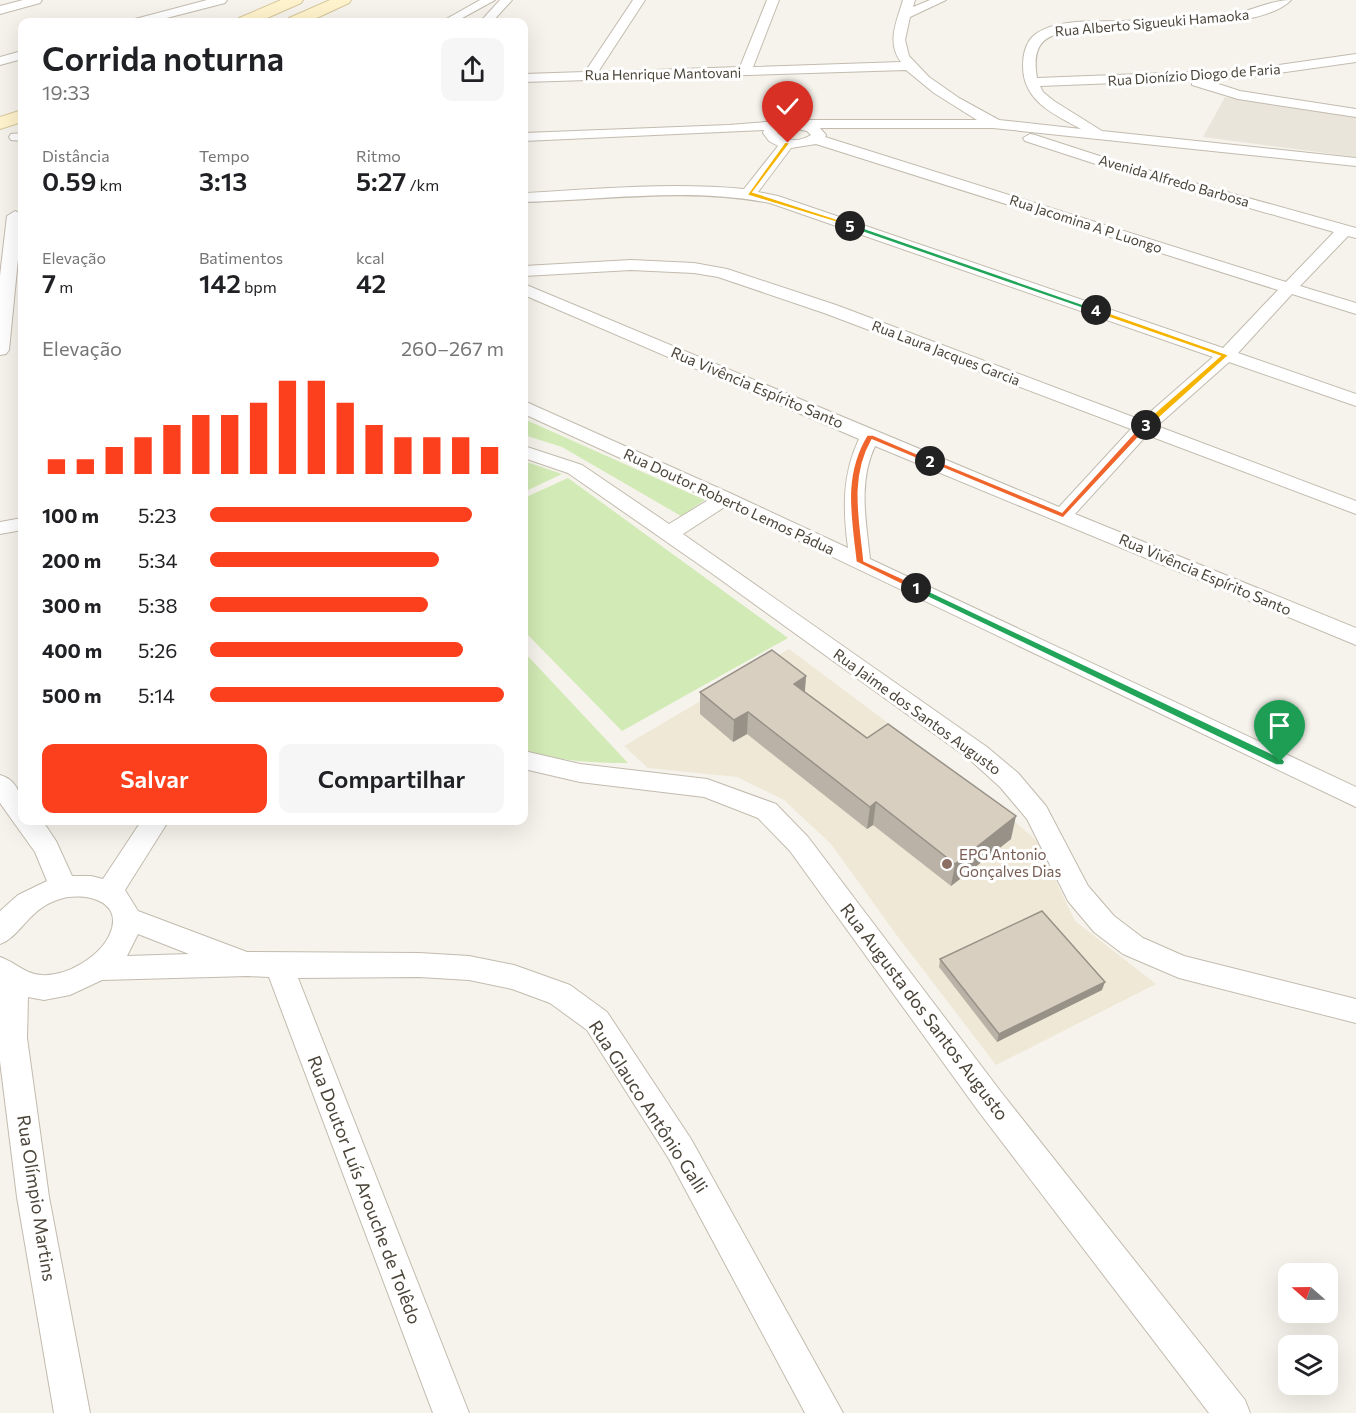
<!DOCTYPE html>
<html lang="pt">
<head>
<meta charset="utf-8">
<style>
	:root { --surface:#fff; --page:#f6f6f6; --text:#202124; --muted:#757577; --accent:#fc3f1d }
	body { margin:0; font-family:Commissioner,sans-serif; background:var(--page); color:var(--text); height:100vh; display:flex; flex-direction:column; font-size:22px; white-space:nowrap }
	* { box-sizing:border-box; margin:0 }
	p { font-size:20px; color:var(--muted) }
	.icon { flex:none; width:33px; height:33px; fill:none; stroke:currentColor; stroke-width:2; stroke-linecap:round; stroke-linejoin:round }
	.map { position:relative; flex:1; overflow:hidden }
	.drawer { position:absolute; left:18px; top:18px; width:510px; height:807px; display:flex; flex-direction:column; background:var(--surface); border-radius:12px; box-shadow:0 6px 24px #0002 }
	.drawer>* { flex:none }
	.needle { width:39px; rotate:290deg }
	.tools { position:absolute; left:1278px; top:1263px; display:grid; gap:12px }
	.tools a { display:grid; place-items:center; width:60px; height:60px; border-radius:12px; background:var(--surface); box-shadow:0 6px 24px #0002; font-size:30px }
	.pin { position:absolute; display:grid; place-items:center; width:51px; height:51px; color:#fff; margin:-62px -26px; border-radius:50% 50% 50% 0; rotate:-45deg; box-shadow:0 0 6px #0007 }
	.pin .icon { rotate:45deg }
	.km { position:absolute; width:30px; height:30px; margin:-15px; border-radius:50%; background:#222; color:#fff; font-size:16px; line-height:30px; text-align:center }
	.round { display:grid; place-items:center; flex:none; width:63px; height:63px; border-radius:12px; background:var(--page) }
	.summary { display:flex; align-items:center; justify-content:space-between; height:102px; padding:0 24px }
	h1 { font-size:33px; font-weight:600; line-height:45px }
	.metrics { display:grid; grid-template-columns:repeat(3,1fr); gap:9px; height:102px; padding:6px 24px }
	.metrics div { display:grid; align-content:center }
	.metrics b { font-size:26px; font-weight:600 }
	.metrics small { font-size:16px; font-weight:400 }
	.metrics p { font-size:16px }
	.chart { height:168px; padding:12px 24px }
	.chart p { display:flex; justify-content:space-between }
	.chart svg { width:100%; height:108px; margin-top:6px; stroke:var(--accent); stroke-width:6 }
	.button { display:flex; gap:12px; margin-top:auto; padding:12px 24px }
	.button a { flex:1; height:69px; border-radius:12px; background:var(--accent); color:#fff; font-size:24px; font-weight:600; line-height:69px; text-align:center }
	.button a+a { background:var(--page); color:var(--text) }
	ul { padding:0 24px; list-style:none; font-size:20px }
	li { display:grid; grid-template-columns:96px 72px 1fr; align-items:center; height:45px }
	li i { height:15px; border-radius:8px; background:var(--accent) }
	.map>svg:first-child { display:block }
</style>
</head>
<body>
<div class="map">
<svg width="1356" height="1413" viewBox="0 0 1356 1413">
	<rect width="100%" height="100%" fill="#f6f3ec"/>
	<path fill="#eae5da" d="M1225,97L1356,117V157L1203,137Z"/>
	<path fill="#efe8d6" d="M789,649L986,796L1036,840L1075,921L1156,984L996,1065L895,933L831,844L784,800L737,777L648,768L624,746Z"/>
	<g fill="#d2eab5">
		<path d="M524,419L705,500L681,516L562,447L524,435Z"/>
		<path d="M524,461L562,474L524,492Z"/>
		<path d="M568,478L788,638L622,731L524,631V498Z"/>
		<path d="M524,652L628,763C592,763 558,761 524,750Z"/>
	</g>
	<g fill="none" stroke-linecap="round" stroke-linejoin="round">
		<g stroke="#c2bbae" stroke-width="2">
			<g id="minor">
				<path d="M23,0H42L40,3L0,14V6Z"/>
				<path d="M207,0H227L225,3L151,22H133L135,19Z"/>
				<path d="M480,0H495L455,22H441Z"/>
				<path d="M500,0H512L492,22H480Z"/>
				<path d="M633,0H645L598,72L740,67L767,0H779L753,67L901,62C886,42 897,21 903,0H915L913,7L930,0H946L910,17L905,40L909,56L929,77L959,98L999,120L1081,129C1053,114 1023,101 1023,66C1023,54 1026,40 1037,33C1061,18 1096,22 1123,21C1160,19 1197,18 1234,14C1254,10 1271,0 1291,0C1260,33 1124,27 1078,30C1045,34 1031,42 1037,78L1243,70L1356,54V62L1243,78L1203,79L1240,91L1356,109V117L1238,99L1192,85V80L1040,86L1043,92L1054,101L1102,131L1356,158V166L993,128H820L826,135L825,137L1286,282L1334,232L1105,167L1025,141L1023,138L1030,134L1035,135L1115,161L1356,228V238L1348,236L1300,286L1356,303V314L1292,294L1238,353L1356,394V406L1229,362L1157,426L1356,501V514L1147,435L1075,514L1356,628V645L875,446C858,482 866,521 870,559L1356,787V807L726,506L683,534L987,747L1018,773L1046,806L1088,886L1114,916L1143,938L1184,956L1356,999V1023L1179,978L1123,954L1094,932L1068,901L1027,819L1000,787L969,759L717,577L568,473L524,458V446L582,465L669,524L710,499L524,414V401L732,494L848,548C843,509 842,475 859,439L524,295V284L1059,507L1131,429L824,313L718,277L694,273L631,270L524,276V266L631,260L694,263L727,269L836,305L1141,420L1213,357L770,203C687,187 606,200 524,202V193C598,189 671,182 744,189L778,146L769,141L763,133L764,130L524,141V133L729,125L791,120H977L934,93L906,70L524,82V74L585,72ZM791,128L807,131L811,135C799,142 787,142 777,133ZM816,144L1278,290L1223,348L778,196L758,192L791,148Z"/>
				<path d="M22,51V59L0,65V57Z"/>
				<path d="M22,133V141L11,140L9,137L11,134Z"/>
				<path d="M15,211L20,213L22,219L9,350L6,354L0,355V276L7,216Z"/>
				<path d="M22,518V530L0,534V522Z"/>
				<path d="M524,751L580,764L707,779L776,804L808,837L1001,1092L1245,1400L1250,1413H1209L979,1112L790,851L758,818L704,797L580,782L524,769Z"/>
				<path d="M0,775C21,781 22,801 22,820H42L56,841L72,876H91L103,879L142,820H169L125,890L138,911L247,952L419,953L469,956L514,965L570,985L607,1012L691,1139L843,1413H805L669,1159L587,1030L550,1003L512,989L469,980L419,977L298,978L469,1413H433L269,977L248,976L102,980L70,995L44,1000L28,997L27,1038L49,1197L90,1413H54L17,1197L0,1061V957C15,962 25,974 41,975C66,977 100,957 110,934C125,899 81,891 57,900C29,909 19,938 0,944V911L18,895L47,881L35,852L0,803ZM138,934L189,954L127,956Z"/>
			</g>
		</g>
		<g stroke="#d6c79b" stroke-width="2">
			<g id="secondary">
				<path d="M281,0H303L301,3L258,22H237L239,18Z"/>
				<path d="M330,0H351L349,3L308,22H287L289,18Z"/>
				<path d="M22,110V122L0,129V117Z"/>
			</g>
		</g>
		<use href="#minor" fill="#fff" fill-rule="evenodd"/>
		<use href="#secondary" fill="#fff3cd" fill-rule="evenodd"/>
	</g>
	<g fill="#bab2a6">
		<path d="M806,676L805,692L867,738L1011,839L951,886L873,825L867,829L747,734L733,742L700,714V692Z"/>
		<path d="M940,959L1102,990L997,1042L939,967Z"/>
	</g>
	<g fill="#979187">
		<path d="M806,676L804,699L794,684Z"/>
		<path d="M748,712L747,734L733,742L734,720Z"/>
		<path d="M876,802L873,825L867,829L870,807Z"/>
		<path d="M1016,816L1011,839L951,886L955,864Z"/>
		<path d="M1105,982L1102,990L997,1042L999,1034Z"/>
	</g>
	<g fill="#d8cfc1" stroke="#979187" stroke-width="1.5">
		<path d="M772,650L806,676L794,684L867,738L888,724L1016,816L955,864L876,802L870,807L748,712L734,720L700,692Z"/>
		<path d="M1042,911L1105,982L999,1034L940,959Z"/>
	</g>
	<path fill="#22a559" stroke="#fff" stroke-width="1.5" d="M916,585L1283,759L1285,762L1283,765H1276L913,590V586Z"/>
	<path fill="#f0652b" stroke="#fff" stroke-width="1.5" d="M867,435H873L934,461L927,463L872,440C850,478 860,520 864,561L919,586V590H913L856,562C851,517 842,476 867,435Z"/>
	<path fill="#f0652b" stroke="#fff" stroke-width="1.5" d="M1143,423L1150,425L1063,518L926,461L933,459L1062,512Z"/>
	<path fill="#f5b400" stroke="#fff" stroke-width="1.5" d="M1093,309H1098L1229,355L1149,427H1143V423L1220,356L1093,312Z"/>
	<path fill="#22a559" stroke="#fff" stroke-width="1.5" d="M848,224H852L1099,310L1093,312L848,227Z"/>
	<path fill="#f5b400" stroke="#fff" stroke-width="1.5" d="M785,142L790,143L753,192L852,224V227L747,195Z"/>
	<circle fill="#8d6e63" stroke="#fff" stroke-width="2" cx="947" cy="864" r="6"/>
	<g text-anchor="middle" stroke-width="6" stroke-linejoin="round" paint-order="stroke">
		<g font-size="14" fill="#4b4439" stroke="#fff">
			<text transform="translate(1152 23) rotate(-5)" y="5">Rua Alberto Sigueuki Hamaoka</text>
			<text transform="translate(663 74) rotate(-1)" y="5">Rua Henrique Mantovani</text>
			<text transform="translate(1194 75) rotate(-4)" y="5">Rua Dionízio Diogo de Faria</text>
			<text transform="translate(1174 181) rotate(16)" y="5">Avenida Alfredo Barbosa</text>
			<text transform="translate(1086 224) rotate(18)" y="5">Rua Jacomina A P Luongo</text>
			<text transform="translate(946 353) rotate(21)" y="5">Rua Laura Jacques Garcia</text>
		</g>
		<g font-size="15" fill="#4b4439" stroke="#fff">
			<text transform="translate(757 388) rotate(23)" y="5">Rua Vivência Espírito Santo</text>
			<text transform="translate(729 502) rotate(25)" y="5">Rua Doutor Roberto Lemos Pádua</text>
			<text transform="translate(1205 575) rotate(23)" y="5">Rua Vivência Espírito Santo</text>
			<text transform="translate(917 712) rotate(36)" y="5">Rua Jaime dos Santos Augusto</text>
		</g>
		<g font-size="15" fill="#785e54" stroke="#fff" text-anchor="start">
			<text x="959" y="860">EPG Antonio<tspan x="959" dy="17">Gonçalves Dias</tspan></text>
		</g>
		<g font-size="18" fill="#4b4439" stroke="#fff">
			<text transform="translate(924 1012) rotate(53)" y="6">Rua Augusta dos Santos Augusto</text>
			<text transform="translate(648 1107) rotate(57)" y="6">Rua Glauco Antônio Galli</text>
			<text transform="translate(364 1190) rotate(69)" y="6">Rua Doutor Luís Arouche de Tolêdo</text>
			<text transform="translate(36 1198) rotate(81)" y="6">Rua Olímpio Martins</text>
		</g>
	</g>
</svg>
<div class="tools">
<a><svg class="needle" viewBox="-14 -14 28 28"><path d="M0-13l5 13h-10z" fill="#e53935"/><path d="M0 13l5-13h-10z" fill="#757577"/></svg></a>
<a><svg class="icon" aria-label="layers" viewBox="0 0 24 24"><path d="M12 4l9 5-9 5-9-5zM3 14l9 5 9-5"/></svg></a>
</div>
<div class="pin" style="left:1280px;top:762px;background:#1e9e55"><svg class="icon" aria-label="arrive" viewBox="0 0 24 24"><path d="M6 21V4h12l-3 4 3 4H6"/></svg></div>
<div class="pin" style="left:788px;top:143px;background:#d93025"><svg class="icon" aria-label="check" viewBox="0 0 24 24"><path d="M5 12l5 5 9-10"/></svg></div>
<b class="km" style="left:916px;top:588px">1</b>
<b class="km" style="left:930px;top:461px">2</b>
<b class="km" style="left:1146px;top:425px">3</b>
<b class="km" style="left:1096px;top:310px">4</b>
<b class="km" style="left:850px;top:226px">5</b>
<section class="drawer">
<div class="summary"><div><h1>Corrida noturna</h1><p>19:33</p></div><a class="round"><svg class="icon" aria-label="share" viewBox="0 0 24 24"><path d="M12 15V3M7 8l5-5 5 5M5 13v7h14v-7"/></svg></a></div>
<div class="metrics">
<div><p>Distância</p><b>0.59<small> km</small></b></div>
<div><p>Tempo</p><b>3:13</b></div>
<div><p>Ritmo</p><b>5:27<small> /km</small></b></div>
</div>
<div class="metrics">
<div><p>Elevação</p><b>7<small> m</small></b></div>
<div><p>Batimentos</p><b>142<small> bpm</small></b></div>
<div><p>kcal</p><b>42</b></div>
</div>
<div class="chart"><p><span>Elevação</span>260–267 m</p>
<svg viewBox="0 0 160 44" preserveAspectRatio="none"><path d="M5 44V38M15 44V38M25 44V33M35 44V29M45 44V24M55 44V20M65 44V20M75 44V15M85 44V6M95 44V6M105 44V15M115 44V24M125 44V29M135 44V29M145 44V29M155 44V33"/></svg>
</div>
<ul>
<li><b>100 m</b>5:23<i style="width:89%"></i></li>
<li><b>200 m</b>5:34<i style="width:78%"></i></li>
<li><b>300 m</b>5:38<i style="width:74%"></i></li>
<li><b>400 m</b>5:26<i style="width:86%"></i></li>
<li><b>500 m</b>5:14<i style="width:100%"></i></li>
</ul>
<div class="button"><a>Salvar</a><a>Compartilhar</a></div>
</section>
</div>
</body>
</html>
